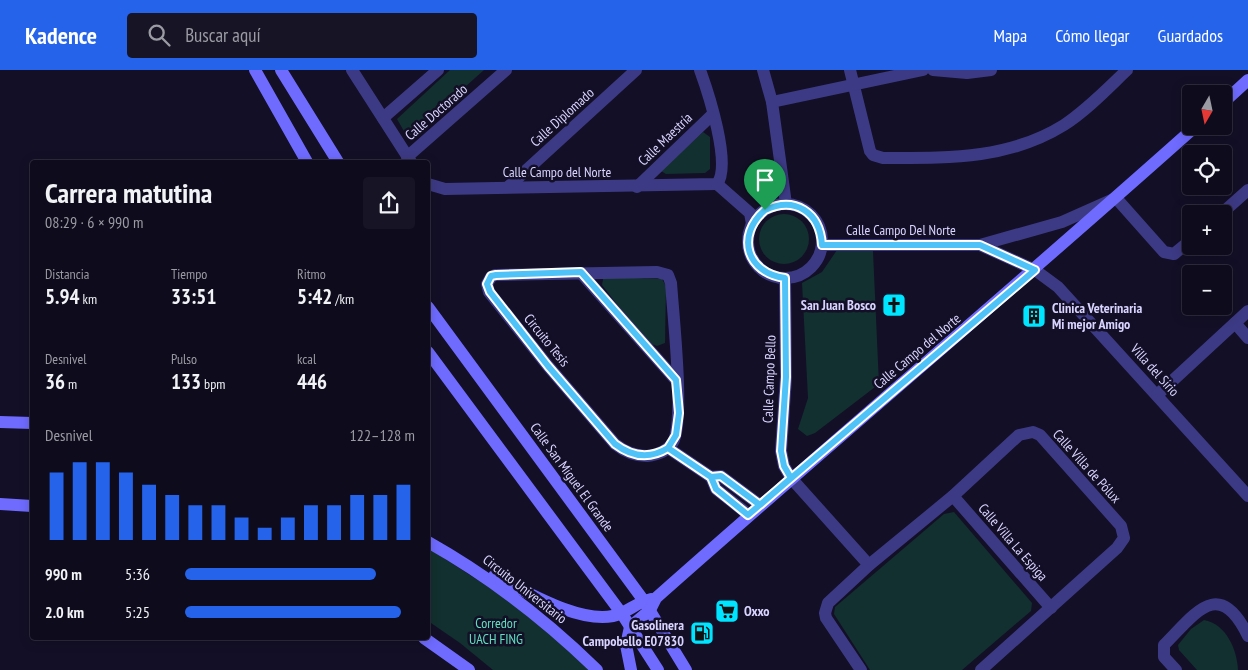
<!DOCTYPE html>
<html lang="es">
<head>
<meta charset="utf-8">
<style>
	:root { --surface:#0e0b1c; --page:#171425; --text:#f1f3f6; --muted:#9b9ba3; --line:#2e2b3b; --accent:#2563eb }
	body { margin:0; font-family:"PT Sans Narrow",sans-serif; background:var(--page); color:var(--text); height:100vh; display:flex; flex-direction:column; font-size:19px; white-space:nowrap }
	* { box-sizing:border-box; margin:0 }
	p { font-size:16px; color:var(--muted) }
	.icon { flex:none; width:28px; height:28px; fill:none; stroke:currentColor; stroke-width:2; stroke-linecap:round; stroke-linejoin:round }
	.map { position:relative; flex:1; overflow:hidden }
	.drawer { position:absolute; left:30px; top:90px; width:400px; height:480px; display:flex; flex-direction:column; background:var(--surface); border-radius:5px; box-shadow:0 2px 12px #0003,0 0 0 1px var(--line) }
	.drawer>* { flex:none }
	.needle { width:32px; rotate:189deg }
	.buttons { position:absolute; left:1182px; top:15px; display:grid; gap:10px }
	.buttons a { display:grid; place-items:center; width:50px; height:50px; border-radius:5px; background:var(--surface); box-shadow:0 2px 12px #0003,0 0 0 1px var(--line); font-size:25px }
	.pin { position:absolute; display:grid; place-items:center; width:42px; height:42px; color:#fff; margin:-51px -21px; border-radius:50% 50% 50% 0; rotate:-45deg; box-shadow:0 0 5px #0007 }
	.pin .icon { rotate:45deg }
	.round { display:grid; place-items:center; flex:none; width:52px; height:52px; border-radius:5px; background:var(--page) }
	.head { display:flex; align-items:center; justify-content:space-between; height:85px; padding:0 15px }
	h1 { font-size:28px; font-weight:700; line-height:38px }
	.metrics { display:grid; grid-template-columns:repeat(3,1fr); gap:8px; height:85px; padding:5px 15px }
	.metrics div { display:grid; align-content:center }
	.metrics b { font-size:21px; font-weight:700 }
	.metrics small { font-size:14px; font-weight:400 }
	.metrics p { font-size:14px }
	.chart { height:140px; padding:10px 15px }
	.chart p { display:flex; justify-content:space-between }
	.chart svg { width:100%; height:90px; margin-top:5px; stroke:var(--accent); stroke-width:6 }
	ul { padding:0 15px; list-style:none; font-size:16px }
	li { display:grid; grid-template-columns:80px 60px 1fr; align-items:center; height:38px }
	li i { height:12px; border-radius:6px; background:var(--accent) }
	header { display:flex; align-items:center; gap:30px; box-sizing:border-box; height:70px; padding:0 25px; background:var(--accent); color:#fff }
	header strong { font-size:24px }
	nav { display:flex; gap:28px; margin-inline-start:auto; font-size:18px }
	.search { width:350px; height:45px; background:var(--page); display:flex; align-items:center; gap:12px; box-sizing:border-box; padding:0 18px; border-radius:5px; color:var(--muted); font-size:19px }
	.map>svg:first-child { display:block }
</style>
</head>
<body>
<header>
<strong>Kadence</strong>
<div class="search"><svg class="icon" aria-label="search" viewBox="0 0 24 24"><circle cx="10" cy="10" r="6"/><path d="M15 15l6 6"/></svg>Buscar aquí</div>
<nav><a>Mapa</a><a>Cómo llegar</a><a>Guardados</a></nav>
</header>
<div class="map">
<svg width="1248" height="600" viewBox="0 0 1248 600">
	<rect width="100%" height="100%" fill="#130f26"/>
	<g fill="#12302f">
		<path d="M450,0H484L410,66L405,63L397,49Z"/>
		<path d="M703,62L710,67V99L705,103L666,104L661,101Z"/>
		<circle cx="784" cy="169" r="25"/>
		<path d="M837,180L873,181L879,314L815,363L807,366L798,359L808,328L802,213L822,202Z"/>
		<path d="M607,207L662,209L666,216L665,273L657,276L646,272L602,215L603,209Z"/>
		<path d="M954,442L1032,533L1031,541L962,600H870L834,544L835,537L944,444Z"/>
		<path d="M428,478L516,535L594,600H493L460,573L428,551Z"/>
		<path d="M1204,550C1226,554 1237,579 1238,600H1197L1179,580L1178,575L1191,559Z"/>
	</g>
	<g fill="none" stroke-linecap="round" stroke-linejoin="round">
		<g stroke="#3d3a85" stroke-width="12">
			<path d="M352,0L411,92"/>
			<path d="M763,0L772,32L786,134"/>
			<path d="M850,0L870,81L873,85L883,88C946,88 1008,90 1064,55C1087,40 1107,19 1127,0"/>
			<path d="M933,0L967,3L991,0"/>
			<path d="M772,32L923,0"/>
			<path d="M383,48L438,0"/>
			<path d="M407,87L506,0"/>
			<path d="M428,114L445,119L717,114C732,95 708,22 700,0"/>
			<path d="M717,114L750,143L752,154"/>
			<path d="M508,117L636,0"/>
			<path d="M637,117L713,44"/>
			<circle cx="785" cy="171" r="37"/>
			<path d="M1221,144L1248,120"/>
			<path d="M822,175H980L1062,152L1116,128L1164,182L1174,184L1191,170"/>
			<path d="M980,175L1035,200L1058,217L1248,426"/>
			<path d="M657,202L668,205L671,213C673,243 685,351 673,372C667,382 657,385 647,386C634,386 625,382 615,374L548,296L489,222L487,214L491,207L495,205Z"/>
			<path d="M581,203L676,310"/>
			<path d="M785,208L786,307L781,381L784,396L791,408L869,495"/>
			<path d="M1235,253L1248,268"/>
			<path d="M1157,325L1248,241"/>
			<path d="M668,378L711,407L716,419L749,445"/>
			<path d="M711,407L721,406L760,435"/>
			<path d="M953,426L1051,538"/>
			<path d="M861,600L826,548L825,543L828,533L869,495L953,426L1019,365L1033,362L1040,365L1121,456L1124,468L1117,478L981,600"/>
			<path d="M1176,600L1164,587V575C1195,544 1219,506 1248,566"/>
		</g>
		<g stroke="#6f6bff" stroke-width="12">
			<path d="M255,0L307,92"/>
			<path d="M281,0L338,92"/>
			<path d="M1224,32L1248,10"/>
			<path d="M428,237L644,531L686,600"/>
			<path d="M428,282L622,544L658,600"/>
			<path d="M0,352L32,353"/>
			<path d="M0,434L32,436"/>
			<path d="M428,472C490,507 546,550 597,600"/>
			<path d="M494,506C526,521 577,553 613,546C627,543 637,532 651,529"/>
			<path d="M424,568L469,600"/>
			<path d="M631,600L626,575L630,557L650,540L656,528C835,369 1018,215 1196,56"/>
		</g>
	</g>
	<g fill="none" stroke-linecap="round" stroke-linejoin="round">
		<g stroke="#fff" stroke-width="10">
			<path id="route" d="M765,140C735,166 747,203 785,208L786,307L781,381L784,396L791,408L760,435L721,406L711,407L668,378C650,389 632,387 615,374L548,296L490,222L487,214L491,206L496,205L581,202L676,310L679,343L676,365L668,378L711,407L716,419L748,445L1035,200L980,175H822C820,142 795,126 765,140"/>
		</g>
		<use href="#route" stroke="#4fc3f7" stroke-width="6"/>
	</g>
	<defs>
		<g id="church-square" transform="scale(1.25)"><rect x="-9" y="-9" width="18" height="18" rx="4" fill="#00e5ff" stroke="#130f26"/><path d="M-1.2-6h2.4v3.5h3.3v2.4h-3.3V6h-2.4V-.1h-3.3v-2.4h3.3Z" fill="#111"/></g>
		<g id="building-square" transform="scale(1.25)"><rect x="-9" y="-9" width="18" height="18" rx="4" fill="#00e5ff" stroke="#130f26"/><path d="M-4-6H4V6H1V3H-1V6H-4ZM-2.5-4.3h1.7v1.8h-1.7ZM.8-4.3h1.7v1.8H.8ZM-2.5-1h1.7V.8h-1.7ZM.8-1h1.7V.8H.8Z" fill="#111"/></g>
		<g id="supermarket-square" transform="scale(1.25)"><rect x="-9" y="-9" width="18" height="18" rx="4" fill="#00e5ff" stroke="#130f26"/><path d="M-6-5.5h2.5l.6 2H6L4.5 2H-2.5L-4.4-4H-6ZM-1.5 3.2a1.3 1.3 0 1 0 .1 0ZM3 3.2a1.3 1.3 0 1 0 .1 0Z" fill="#111"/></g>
		<g id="fuel-square" transform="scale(1.25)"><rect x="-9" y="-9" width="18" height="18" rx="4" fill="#00e5ff" stroke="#130f26"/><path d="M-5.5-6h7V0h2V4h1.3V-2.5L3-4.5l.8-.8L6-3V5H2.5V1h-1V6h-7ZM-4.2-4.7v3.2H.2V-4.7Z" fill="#111"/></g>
	</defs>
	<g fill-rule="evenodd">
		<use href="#church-square" x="894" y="235"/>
		<use href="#building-square" x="1034" y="246"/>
		<use href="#supermarket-square" x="727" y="541"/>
		<use href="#fuel-square" x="702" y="563"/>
	</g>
	<g text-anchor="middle" stroke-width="5" stroke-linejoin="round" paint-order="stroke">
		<g font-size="14" fill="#d9d4ff" stroke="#130f26">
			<text transform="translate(436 42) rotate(-41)" y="5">Calle Doctorado</text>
			<text transform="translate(562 47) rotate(-42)" y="5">Calle Diplomado</text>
			<text transform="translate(665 69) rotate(-44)" y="5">Calle Maestría</text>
			<text x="557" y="107">Calle Campo del Norte</text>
			<text x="901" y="165">Calle Campo Del Norte</text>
			<text transform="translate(547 270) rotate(51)" y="5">Circuito Tesis</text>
			<text transform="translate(917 281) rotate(-40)" y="5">Calle Campo del Norte</text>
			<text transform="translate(1155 300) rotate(48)" y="5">Villa del Sirio</text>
			<text transform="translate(769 309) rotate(-88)" y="5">Calle Campo Bello</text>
			<text transform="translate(1087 396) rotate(48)" y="5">Calle Villa de Pólux</text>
			<text transform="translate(572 407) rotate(54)" y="5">Calle San Miguel El Grande</text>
			<text transform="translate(1013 472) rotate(49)" y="5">Calle Villa La Espiga</text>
			<text transform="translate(525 519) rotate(38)" y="5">Circuito Universitario</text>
		</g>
		<g font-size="14" font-weight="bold" fill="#d9d4ff" stroke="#130f26" text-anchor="end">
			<text x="876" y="240">San Juan Bosco</text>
			<text x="1052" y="243" text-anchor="start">Clinica Veterinaria<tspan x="1052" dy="16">Mi mejor Amigo</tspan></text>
			<text x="744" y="546" text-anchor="start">Oxxo</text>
			<text x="684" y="560">Gasolinera<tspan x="684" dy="16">Campobello E07830</tspan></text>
		</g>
		<g font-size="14" fill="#5fe0c0" stroke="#130f26">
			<text x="496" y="558">Corredor<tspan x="496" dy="16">UACH FING</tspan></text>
		</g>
	</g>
</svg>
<div class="buttons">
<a><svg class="needle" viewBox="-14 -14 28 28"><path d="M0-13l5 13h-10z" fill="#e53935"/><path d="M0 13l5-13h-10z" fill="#9b9ba3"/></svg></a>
<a><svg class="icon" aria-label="locate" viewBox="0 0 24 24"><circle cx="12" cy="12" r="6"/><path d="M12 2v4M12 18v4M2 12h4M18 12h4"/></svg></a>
<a>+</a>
<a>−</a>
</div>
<div class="pin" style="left:765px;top:140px;background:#1e9e55"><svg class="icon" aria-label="arrive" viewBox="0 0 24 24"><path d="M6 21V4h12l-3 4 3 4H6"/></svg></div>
<section class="drawer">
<div class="head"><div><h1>Carrera matutina</h1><p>08:29 · 6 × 990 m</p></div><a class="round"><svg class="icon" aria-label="share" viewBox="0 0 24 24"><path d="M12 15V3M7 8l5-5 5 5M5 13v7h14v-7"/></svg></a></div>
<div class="metrics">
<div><p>Distancia</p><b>5.94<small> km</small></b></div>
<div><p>Tiempo</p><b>33:51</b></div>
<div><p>Ritmo</p><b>5:42<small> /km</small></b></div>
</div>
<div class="metrics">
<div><p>Desnivel</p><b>36<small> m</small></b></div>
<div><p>Pulso</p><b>133<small> bpm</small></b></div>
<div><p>kcal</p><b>446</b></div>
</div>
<div class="chart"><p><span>Desnivel</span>122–128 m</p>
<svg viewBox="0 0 160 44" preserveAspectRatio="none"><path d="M5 44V11M15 44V6M25 44V6M35 44V11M45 44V17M55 44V22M65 44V27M75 44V27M85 44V33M95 44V38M105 44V33M115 44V27M125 44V27M135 44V22M145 44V22M155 44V17"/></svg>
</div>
<ul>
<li><b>990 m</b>5:36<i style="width:83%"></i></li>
<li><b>2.0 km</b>5:25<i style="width:94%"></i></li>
</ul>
</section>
</div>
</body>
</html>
